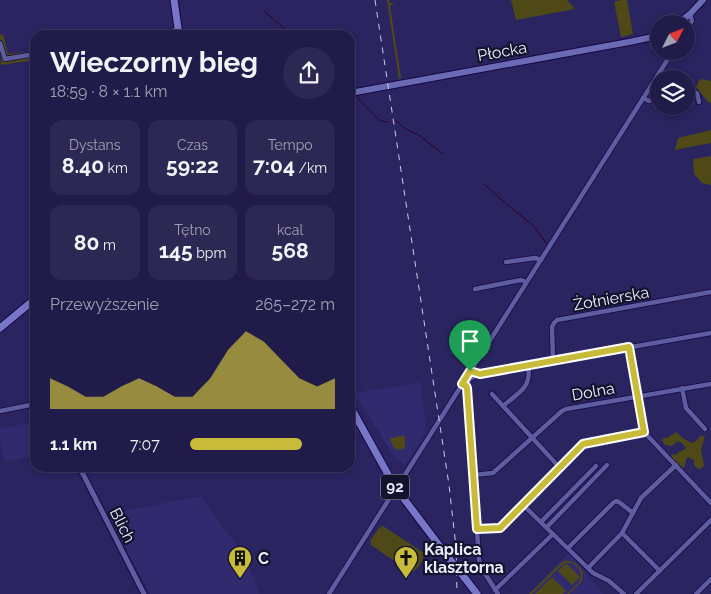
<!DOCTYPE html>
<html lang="pl">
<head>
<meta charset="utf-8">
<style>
	:root { --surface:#201b49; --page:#2d2853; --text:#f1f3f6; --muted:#a2a1b4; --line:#3d3961; --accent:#c9bb3a }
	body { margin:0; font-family:Raleway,sans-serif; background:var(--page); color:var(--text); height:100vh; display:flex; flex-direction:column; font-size:19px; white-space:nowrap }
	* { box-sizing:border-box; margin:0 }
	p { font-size:16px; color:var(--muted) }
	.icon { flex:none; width:28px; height:28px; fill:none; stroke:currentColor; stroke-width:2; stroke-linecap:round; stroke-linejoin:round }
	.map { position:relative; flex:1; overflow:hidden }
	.panel { position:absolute; left:30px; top:30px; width:325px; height:442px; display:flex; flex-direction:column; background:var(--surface); border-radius:15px; box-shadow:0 2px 8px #0003,0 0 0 1px var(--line) }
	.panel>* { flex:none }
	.needle { width:32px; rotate:48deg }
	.fabs { position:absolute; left:650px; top:15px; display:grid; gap:10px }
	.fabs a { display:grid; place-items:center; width:45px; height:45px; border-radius:50%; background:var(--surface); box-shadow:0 2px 8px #0003,0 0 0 1px var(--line); font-size:25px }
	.pin { position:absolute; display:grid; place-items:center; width:42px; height:42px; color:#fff; margin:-51px -21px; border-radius:50% 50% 50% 0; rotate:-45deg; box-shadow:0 0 5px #0007 }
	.pin .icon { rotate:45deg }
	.round { display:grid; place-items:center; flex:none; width:52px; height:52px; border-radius:26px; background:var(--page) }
	.overview { display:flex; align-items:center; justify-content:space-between; height:85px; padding:0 20px }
	h1 { font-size:28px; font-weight:700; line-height:38px }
	.figures { display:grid; grid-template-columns:repeat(3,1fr); gap:8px; height:85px; padding:5px 20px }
	.figures div { display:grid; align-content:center; border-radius:12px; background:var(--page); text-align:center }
	.figures b { font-size:21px; font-weight:700 }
	.figures small { font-size:14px; font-weight:400 }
	.figures p { font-size:14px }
	.chart { height:140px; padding:10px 20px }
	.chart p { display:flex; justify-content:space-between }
	.chart svg { width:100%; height:90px; margin-top:5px; fill:var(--accent); opacity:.7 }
	ul { padding:0 20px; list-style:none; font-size:16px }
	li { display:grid; grid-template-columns:80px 60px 1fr; align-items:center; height:38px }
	li i { height:12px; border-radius:6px; background:var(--accent) }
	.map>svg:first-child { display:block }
</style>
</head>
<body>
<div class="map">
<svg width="711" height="594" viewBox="0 0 711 594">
	<rect width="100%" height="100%" fill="#2a2461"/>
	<g fill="#312a6f">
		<path d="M420,382L426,425V434L414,450L415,451L405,465L396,459L354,393Z"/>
		<path d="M35,422V456L5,462L0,437V428Z"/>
		<path d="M201,496L221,525L229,534L245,559L254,578L259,594H150L108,514Z"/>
		<path d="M569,553L604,594H528Z"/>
	</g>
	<g fill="#4e4916">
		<path d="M387,0H389L390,3H394L390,6L401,78L399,79Z"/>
		<path d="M511,0H567L575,9L516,20Z"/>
		<path d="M621,0H627L633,34L622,37H621L614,2L610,3Z"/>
		<path d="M3,34L8,54L24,52L35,60L1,65L0,35Z"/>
		<path d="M700,79L711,81V103L708,102L696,87Z"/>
		<path d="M711,130V143L675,150L678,138Z"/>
		<path d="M711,156V185L702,183L694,174L693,159Z"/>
		<path d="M676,432L684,439L692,443L696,441L700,436H705L701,450L704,465L702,468L699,469C695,467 693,465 694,460L687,457L684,468C679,466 672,460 671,454L676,455L678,452L682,451L686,448L682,443L678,441L672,446L665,445L662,440L664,438L669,437Z"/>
		<path d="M404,435C406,444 407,452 395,449L391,442L390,439L392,438Z"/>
		<path d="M383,526L424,553C424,560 418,569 412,572L409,571L371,545L370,541L379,528Z"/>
		<path d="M565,561C573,560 579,565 583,572L582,581L569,594H567L579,582L581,576C580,566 572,560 563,564L532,594H529L562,562Z"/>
		<path d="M566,563L580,577L572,585L558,571Z"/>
		<path d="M552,577L566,591L563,594H535Z"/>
	</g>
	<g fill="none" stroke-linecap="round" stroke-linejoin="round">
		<g stroke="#300222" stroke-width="1">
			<path d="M264,11L292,35"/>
			<path d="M355,95L378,119L381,121L388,122"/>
			<path d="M397,121L404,128L419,135L443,154"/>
			<path d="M484,184L510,207L533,225L547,244"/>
		</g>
		<g stroke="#150744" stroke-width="6">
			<g id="minor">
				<path d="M686,30L692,21L690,14"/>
				<path d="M146,35L178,30"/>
				<path d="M0,43L5,59L35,54"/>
				<path d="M686,95L697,93L699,102"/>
				<path d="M643,98L649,101L659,99"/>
				<path d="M506,262L535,258L541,260"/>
				<path d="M475,289L521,280L526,282"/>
				<path d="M629,347L644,432L711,503"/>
				<path d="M553,361L552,327L554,323L557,320L711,292"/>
				<path d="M528,365C532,388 519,392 503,406L559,467"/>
				<path d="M470,371L479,374L711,333"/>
				<path d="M462,384L466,386L467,388L479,560L484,572L498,594"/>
				<path d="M466,386L470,379L478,374"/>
				<path d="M682,388L686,408L705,429"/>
				<path d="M492,394L503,406"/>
				<path d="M0,411L35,404"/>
				<path d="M473,475L493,473L562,411L566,409L711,384"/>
				<path d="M401,481L673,51"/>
				<path d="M523,505L593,573L609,581L624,594"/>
				<path d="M541,522L596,466"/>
				<path d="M547,527L607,465"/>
				<path d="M477,529L500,528L503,525L583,444L644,432"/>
				<path d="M622,533L660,571"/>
				<path d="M568,548L613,503L616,501L619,502L633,513"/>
				<path d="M588,568L622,533L641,498L676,465"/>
				<path d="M495,590L553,534"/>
				<path d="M329,594L391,496"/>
				<path d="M636,594L711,520"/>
				<path d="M696,594L711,579"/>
			</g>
		</g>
		<g stroke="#150744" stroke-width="7">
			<path id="tertiary" d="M80,468L144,594"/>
		</g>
		<g stroke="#150744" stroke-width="8">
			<g id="secondary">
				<path d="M677,24L690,14L703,0"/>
				<path d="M350,93L629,42L648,38L659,34"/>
			</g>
		</g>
		<g stroke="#150744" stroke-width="9">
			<g id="primary">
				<path d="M174,0L179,35"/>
				<path d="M0,328L35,299"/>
				<path d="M350,406L395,487L448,557"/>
				<path d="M464,577L477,594"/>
			</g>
		</g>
		<use href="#minor" stroke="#5e5da0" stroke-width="4.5"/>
		<use href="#tertiary" stroke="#5e5da0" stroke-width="5"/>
		<use href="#secondary" stroke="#6b6ab4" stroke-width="6"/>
		<use href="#primary" stroke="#7877c7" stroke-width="7"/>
		<path stroke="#cccbe2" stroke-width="1" stroke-dasharray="6 6" stroke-linecap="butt" d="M375,0L449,485L456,547L457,594"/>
		<g stroke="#150744" stroke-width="9" stroke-linecap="butt">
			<path id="primary-bridge" d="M448,557L464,577"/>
		</g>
		<use href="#primary-bridge" stroke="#7877c7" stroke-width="7"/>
	</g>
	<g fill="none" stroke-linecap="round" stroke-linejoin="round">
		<g stroke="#fff" stroke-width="10">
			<path id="route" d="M629,347L644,432L583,444L503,525L500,528L477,529L467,388L466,386L462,384L470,371L480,374Z"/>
		</g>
		<use href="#route" stroke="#c9bb3a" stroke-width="6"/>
	</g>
	<defs>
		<g id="building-pin" transform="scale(1.25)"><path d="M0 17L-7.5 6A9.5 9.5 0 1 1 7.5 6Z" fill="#c9bb3a" stroke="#14132e"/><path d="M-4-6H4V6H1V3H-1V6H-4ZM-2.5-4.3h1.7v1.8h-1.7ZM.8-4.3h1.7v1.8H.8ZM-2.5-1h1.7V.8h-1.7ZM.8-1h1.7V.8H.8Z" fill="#111"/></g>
		<g id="church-pin" transform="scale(1.25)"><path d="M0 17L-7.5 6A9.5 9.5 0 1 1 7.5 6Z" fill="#c9bb3a" stroke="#14132e"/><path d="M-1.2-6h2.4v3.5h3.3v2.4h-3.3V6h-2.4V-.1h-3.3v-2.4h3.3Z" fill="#111"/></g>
	</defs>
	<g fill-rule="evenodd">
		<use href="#building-pin" x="240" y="558"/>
		<use href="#church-pin" x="406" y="558"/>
	</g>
	<g text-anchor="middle" stroke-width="4.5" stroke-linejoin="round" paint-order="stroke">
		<rect fill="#14132e" stroke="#aaabbe" stroke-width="1" x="381" y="474.5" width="28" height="25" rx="4"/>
		<g font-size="15" font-weight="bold" fill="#ebecfb">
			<text x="395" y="492">92</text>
		</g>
		<g font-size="16" fill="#ebecfb" stroke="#14132e">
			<text transform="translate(502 51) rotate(-10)" y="6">Płocka</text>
			<text transform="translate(611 298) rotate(-10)" y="6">Żołnierska</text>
			<text transform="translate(593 391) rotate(-10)" y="6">Dolna</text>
			<text transform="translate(123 525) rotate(63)" y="6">Blich</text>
		</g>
		<g font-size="16" font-weight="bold" fill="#ebecfb" stroke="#14132e" text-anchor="start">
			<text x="424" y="555">Kaplica<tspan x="424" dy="18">klasztorna</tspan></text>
			<text x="258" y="564">C</text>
		</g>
	</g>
</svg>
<div class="fabs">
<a><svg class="needle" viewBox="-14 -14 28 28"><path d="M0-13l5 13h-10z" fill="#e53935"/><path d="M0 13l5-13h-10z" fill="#a2a1b4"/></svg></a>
<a><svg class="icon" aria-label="layers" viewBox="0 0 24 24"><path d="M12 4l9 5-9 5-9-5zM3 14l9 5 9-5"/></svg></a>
</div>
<div class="pin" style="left:470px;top:371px;background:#1e9e55"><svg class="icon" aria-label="arrive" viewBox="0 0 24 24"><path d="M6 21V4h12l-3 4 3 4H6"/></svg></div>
<section class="panel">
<div class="overview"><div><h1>Wieczorny bieg</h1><p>18:59 · 8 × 1.1 km</p></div><a class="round"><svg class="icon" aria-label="share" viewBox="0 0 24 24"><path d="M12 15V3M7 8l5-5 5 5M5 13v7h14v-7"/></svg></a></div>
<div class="figures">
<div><p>Dystans</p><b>8.40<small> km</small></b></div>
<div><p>Czas</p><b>59:22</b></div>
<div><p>Tempo</p><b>7:04<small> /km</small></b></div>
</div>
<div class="figures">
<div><b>80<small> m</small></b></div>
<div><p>Tętno</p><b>145<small> bpm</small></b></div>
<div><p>kcal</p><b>568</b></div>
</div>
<div class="chart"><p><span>Przewyższenie</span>265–272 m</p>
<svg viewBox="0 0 160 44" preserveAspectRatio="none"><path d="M0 44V29L10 33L20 38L30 38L40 33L50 29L60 33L70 38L80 38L90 29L100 15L110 6L120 11L130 20L140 29L150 33L160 29V44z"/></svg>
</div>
<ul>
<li><b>1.1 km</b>7:07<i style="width:77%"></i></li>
</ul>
</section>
</div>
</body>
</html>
